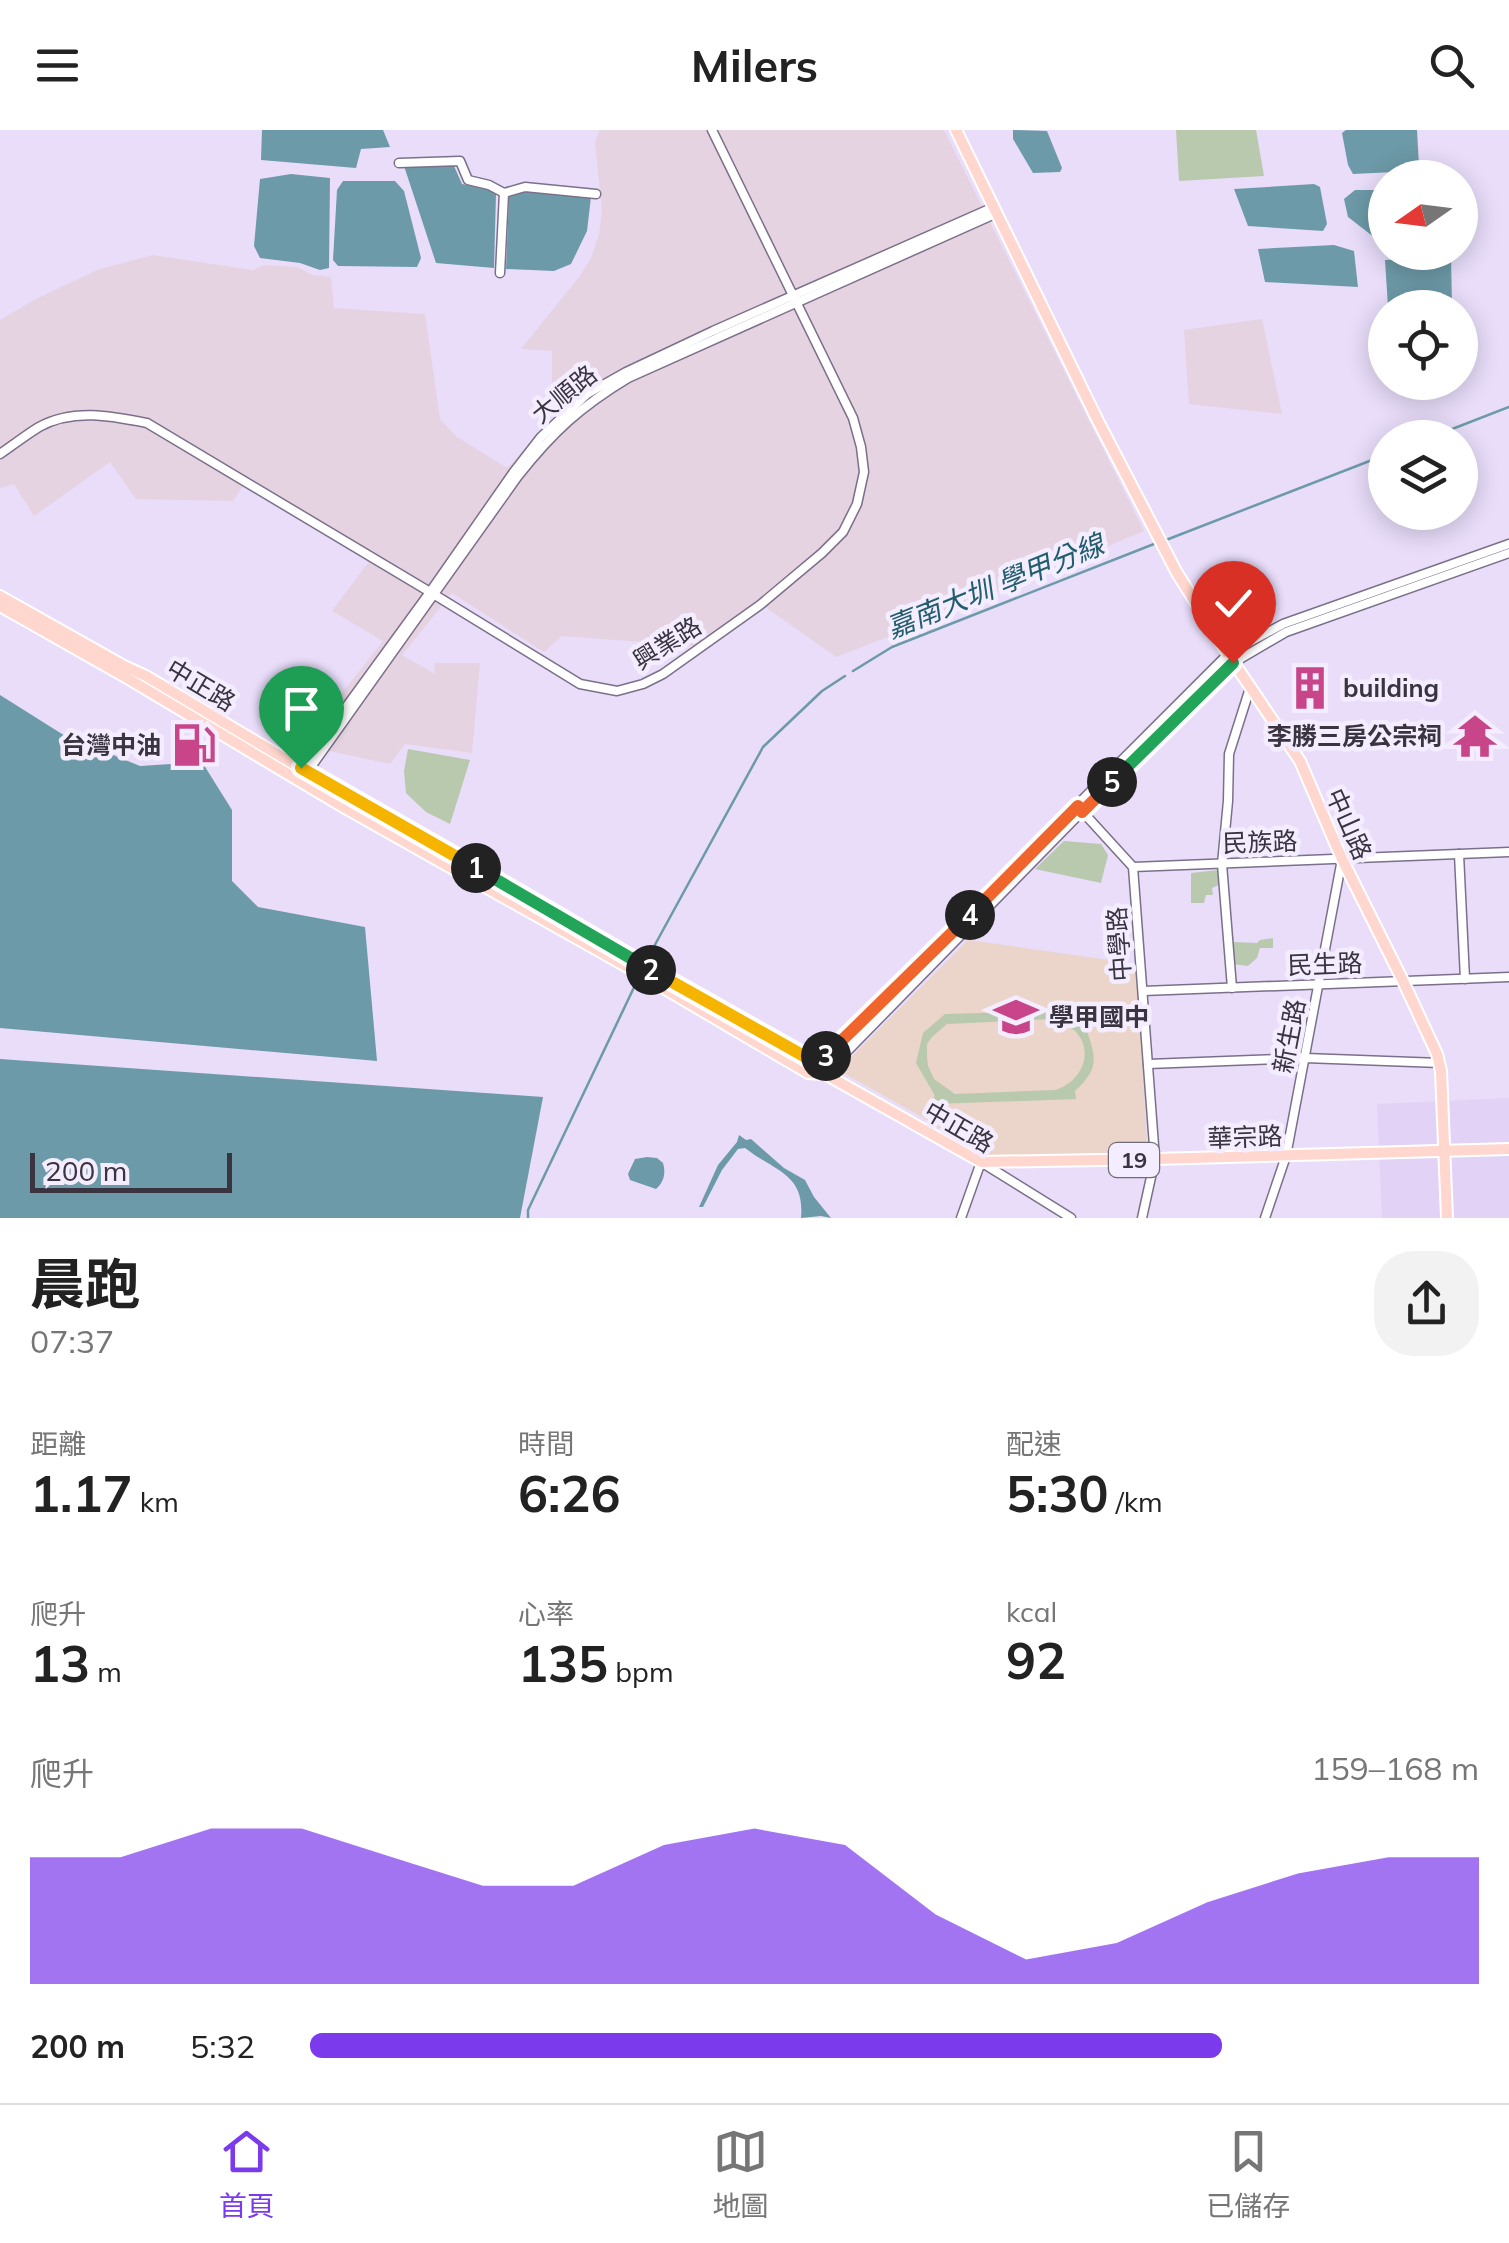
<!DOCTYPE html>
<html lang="zh-TW">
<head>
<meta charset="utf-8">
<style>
	:root { --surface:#fff; --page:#f2f2f2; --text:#222; --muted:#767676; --line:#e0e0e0; --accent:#7c3aed }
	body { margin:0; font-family:Mulish,"Noto Sans TC",sans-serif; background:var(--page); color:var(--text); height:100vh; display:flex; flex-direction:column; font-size:38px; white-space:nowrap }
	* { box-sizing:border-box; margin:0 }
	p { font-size:32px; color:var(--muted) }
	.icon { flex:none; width:55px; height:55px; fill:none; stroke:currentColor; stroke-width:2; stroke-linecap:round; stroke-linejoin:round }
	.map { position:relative; height:1088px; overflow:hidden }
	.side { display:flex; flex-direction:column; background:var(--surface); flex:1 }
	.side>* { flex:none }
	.needle { width:65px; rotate:256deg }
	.buttons { position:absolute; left:1368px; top:30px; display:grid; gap:20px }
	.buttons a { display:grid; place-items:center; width:110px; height:110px; border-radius:50%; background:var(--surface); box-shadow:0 5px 25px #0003; font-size:50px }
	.scale { position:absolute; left:30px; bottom:25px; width:202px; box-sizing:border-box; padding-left:10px; border:5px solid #39343f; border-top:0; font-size:28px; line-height:35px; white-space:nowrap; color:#39343f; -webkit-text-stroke:8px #f4edff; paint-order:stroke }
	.pin { position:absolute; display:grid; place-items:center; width:85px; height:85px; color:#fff; margin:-102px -42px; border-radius:50% 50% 50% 0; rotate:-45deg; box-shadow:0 0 10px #0007 }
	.pin .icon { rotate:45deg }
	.km { position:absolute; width:50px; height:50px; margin:-25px; border-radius:50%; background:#222; color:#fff; font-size:28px; line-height:50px; text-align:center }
	.round { display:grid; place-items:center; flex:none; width:105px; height:105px; border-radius:40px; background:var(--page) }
	.summary { display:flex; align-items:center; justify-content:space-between; height:170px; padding:0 30px }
	h1 { font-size:55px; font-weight:700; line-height:75px }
	.metrics { display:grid; grid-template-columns:repeat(3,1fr); gap:15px; height:170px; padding:10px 30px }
	.metrics div { display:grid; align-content:center }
	.metrics b { font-size:50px; font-weight:700 }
	.metrics small { font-size:28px; font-weight:400 }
	.metrics p { font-size:28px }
	.chart { height:280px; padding:20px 30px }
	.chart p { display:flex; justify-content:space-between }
	.chart svg { width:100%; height:180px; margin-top:10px; fill:var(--accent); opacity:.7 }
	ul { padding:0 30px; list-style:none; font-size:32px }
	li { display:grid; grid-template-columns:160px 120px 1fr; align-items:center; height:75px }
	li i { height:25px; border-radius:12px; background:var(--accent) }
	header { display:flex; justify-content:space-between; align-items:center; height:130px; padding:0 30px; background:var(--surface); font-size:45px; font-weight:700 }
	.tabs { display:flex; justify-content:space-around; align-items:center; height:140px; border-top:2px solid var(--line); background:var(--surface); font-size:28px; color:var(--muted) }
	.tabs a { display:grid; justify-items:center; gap:5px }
	.tabs .on { color:var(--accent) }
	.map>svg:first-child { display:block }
</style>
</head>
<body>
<header><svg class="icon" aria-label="menu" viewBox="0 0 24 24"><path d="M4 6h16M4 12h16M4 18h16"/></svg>Milers<svg class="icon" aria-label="search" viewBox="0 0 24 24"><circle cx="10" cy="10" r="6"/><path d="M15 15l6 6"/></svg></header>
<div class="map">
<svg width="1509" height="1088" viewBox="0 0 1509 1088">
	<rect width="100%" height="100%" fill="#e9ddfa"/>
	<path fill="#e1d2f6" d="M1509,968V1088H1382L1377,974Z"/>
	<g fill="#e6d3e2">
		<path d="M599,0H944L1144,401L939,487L836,527L764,476L698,516L562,506L544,522L452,463L402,525L435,544L434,533H480L472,623L405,614L390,634L301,615L383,511L332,481L374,425L249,347L233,371L136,369L110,332L34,386L14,354L0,358V190L36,169L97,140L153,125L252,140L265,135L297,137L313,145L331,147L334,178L425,184L440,289L457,307L507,338L582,257L552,255V221L521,219L579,147L591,128L599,104L602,81L595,13Z"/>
		<path d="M1262,189L1282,284L1189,274L1184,200Z"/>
	</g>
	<path fill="#ebd4c9" d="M968,810L1137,834L1147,1015L1140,1022L985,1029L922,987L838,940Z"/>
	<g fill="#b8c9ae" fill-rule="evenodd">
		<path d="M1176,0H1256L1264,46L1179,51Z"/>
		<path d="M408,619L470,630L450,694L426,682L406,663L404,641Z"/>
		<path d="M1064,711L1101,714L1108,725L1101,753L1035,739Z"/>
		<path d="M1218,740L1221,754L1212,758L1213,765H1206L1204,773H1191V743Z"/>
		<path d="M1273,808V818H1260L1257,828L1248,836L1233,834L1232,812L1257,813L1260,810Z"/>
		<path d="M1059,881L1086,898C1096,928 1100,938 1075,961L1076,969L935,974L934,964L916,933L923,903L945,884ZM1053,889C1059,892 1070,896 1075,901C1096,923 1080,953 1055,960L955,964L934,949L928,936L927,927V914L932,907L947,894Z"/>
	</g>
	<g fill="#6d9aa8">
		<path d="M262,0H383L390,17L361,19L356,38L261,30Z"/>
		<path d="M1013,0L1047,1L1062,38L1060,42L1033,43L1013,9Z"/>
		<path d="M1346,0H1417L1419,36L1415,41L1353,44L1348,35L1342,3Z"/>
		<path d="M404,36H454L462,54L484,58L496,64L494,138L436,133Z"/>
		<path d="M291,44L330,48L329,138L320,140L300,133L260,128L254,116L260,49Z"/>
		<path d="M343,51H395L404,61L421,128L417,137L338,136L333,130L337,60Z"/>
		<path d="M1314,54L1320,57L1327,94L1323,101L1248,96L1234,59Z"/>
		<path d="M1355,60H1385V111H1379L1348,87L1344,69Z"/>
		<path d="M524,61L591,67L587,101L571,134L554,141L506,139L509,67Z"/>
		<path d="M1334,115L1354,121L1358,157L1265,152L1258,119Z"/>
		<path d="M1451,127L1452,176L1388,177L1385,130Z"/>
		<path d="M0,565L62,604L140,636L202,632L232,680V751L258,777L365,797L377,931L0,898Z"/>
		<path d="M0,929L543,967L520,1088H0Z"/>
		<path d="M739,1005L746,1010L751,1009L784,1038L805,1050L814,1067L831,1088L821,1086L801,1088C805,1044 776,1042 745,1018L738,1019L722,1040L703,1077H699L718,1035L737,1012Z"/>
		<path d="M647,1027L657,1028L663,1033C666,1043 664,1052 656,1059L630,1050L628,1044L635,1029Z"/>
	</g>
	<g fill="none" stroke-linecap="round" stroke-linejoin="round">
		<g stroke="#6d9aa8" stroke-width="2.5">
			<path d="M1429,308L1509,277"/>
			<path d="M1166,410L1385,325"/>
			<path d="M853,541L892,517L1154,414"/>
			<path d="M645,833L763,617L822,561L845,546"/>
			<path d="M528,1088V1080L638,849"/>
		</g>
		<g stroke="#7b708a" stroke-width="11">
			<g id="minor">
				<path d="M399,33L460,31L468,50L489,55L504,63L525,57L596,64"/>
				<path d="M500,143L504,63"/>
				<path d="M0,324C13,315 26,305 39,297C73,278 112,286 147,293L430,462L580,554L617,561L643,554L663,544L760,475L822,423L843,402L857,374L864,342L861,317L853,288L712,0"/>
				<path d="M298,643L430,462L513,343L541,307L587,264L626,242L713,201L994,77"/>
				<path d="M306,644L518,346C553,302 580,277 628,248L997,83"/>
				<path d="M1081,680L1133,737L1155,1029L1142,1088"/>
				<path d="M1459,724L1465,849"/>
				<path d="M1133,737L1509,722"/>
				<path d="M1232,858L1222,734L1228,671L1229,624L1250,558"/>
				<path d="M1143,861L1509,847"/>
				<path d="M1148,934L1305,928L1440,933"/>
				<path d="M815,936L1003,752L1041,711L1228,524L1283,494L1509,414"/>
				<path d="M825,944L1105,658L1233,533L1286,502L1509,423"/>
				<path d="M961,1088L981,1032L1071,1088"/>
				<path d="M1265,1088L1286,1026L1342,729"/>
			</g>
		</g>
		<g stroke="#fff" stroke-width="14">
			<g id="major">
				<path d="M956,0L1097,289L1177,443L1228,524L1300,631L1342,729L1403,851L1437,924L1441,941L1447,1088"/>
				<path d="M0,466L126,537L146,546L307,642L818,934L825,944"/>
				<path d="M0,476L127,548L345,678L638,843L808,943L825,944L981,1032L1155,1029L1509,1019"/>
			</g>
		</g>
		<use href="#minor" stroke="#fff" stroke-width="8"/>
		<use href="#major" stroke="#ffd7ce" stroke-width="10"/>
	</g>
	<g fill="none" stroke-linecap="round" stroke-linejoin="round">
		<g stroke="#fff" stroke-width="20">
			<path id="split-1" d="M301,638L476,738"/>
		</g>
		<g stroke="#fff" stroke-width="20">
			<path id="split-2" d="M476,738L651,840"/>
		</g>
		<g stroke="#fff" stroke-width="20">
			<path id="split-3" d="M651,840L818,934L826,926"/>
		</g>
		<g stroke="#fff" stroke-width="20">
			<path id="split-4" d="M826,926L970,785"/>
		</g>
		<g stroke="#fff" stroke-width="20">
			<path id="split-5" d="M970,785L1078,676L1082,682L1112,652"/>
		</g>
		<g stroke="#fff" stroke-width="20">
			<path id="split-6" d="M1112,652L1233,533"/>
		</g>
		<use href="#split-1" stroke="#f5b400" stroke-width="12"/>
		<use href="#split-2" stroke="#22a559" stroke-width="12"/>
		<use href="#split-3" stroke="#f5b400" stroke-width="12"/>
		<use href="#split-4" stroke="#f0652b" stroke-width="12"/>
		<use href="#split-5" stroke="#f0652b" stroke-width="12"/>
		<use href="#split-6" stroke="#22a559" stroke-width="12"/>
	</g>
	<defs>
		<g id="building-bare" transform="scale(3.45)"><path d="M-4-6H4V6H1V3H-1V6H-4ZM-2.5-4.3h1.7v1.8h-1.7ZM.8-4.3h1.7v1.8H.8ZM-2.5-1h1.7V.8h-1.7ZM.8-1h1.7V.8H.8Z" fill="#c8458a" stroke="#f4edff" stroke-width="2.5" paint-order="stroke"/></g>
		<g id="temple-bare" transform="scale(3.45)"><path d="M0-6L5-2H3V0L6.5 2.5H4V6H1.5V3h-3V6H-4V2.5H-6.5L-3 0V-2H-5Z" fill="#c8458a" stroke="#f4edff" stroke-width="2.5" paint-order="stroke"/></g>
		<g id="fuel-bare" transform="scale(3.45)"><path d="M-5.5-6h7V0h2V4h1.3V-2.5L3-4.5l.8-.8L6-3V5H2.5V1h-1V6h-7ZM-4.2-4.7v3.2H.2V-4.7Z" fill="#c8458a" stroke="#f4edff" stroke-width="2.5" paint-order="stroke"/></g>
		<g id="school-bare" transform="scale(3.45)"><path d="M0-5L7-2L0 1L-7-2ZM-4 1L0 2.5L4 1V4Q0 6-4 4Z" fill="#c8458a" stroke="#f4edff" stroke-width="2.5" paint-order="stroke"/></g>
	</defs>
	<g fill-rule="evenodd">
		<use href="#building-bare" x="1310" y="558"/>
		<use href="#temple-bare" x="1475" y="606"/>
		<use href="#fuel-bare" x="194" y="615"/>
		<use href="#school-bare" x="1016" y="887"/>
	</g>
	<g text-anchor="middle" stroke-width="9" stroke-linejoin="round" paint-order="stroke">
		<rect fill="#f4edff" stroke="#716c79" stroke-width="2.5" x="1109" y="1013" width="50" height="34" rx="8"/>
		<g font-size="22" font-weight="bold" fill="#39343f">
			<text x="1134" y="1038">19</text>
		</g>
		<g font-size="25" fill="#39343f" stroke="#f4edff">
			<text transform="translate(564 264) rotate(-39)" y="9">大順路</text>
			<text transform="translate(667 513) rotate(-32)" y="9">興業路</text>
			<text transform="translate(201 555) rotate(31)" y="9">中正路</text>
			<text transform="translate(1349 694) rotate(66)" y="9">中山路</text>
			<text transform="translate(1260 712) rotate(-2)" y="9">民族路</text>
			<text transform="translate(1119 814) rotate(-94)" y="9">中學路</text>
			<text transform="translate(1325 834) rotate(-2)" y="9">民生路</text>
			<text transform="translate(1289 906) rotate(-79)" y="9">新生路</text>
			<text transform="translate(959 997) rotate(30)" y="9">中正路</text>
			<text transform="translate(1245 1007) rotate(-2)" y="9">華宗路</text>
		</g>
		<g font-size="25" font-weight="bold" fill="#39343f" stroke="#f4edff" text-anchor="start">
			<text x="1343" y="567">building</text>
			<text x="1442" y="615" text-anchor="end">李勝三房公宗祠</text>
			<text x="161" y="624" text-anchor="end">台灣中油</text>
			<text x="1049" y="896">學甲國中</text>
		</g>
		<g font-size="28" font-style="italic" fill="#215d6d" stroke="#f4edff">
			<text transform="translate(995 456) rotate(-22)" y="10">嘉南大圳 學甲分線</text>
		</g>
	</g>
</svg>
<div class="buttons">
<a><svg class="needle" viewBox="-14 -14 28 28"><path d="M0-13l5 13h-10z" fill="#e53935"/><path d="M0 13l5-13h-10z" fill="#767676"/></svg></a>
<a><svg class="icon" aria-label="locate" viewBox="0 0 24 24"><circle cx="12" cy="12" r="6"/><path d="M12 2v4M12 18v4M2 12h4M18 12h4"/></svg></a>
<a><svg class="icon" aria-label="layers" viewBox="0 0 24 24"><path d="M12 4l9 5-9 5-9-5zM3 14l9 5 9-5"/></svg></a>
</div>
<div class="scale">200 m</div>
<div class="pin" style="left:301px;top:638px;background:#1e9e55"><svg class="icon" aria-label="arrive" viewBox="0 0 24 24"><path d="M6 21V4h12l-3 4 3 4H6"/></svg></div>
<div class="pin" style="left:1233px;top:533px;background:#d93025"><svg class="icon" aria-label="check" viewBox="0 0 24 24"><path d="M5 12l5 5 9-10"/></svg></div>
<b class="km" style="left:476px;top:738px">1</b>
<b class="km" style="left:651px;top:840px">2</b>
<b class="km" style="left:826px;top:926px">3</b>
<b class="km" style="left:970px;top:785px">4</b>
<b class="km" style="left:1112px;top:652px">5</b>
</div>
<section class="side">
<div class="summary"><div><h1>晨跑</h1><p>07:37</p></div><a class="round"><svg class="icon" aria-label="share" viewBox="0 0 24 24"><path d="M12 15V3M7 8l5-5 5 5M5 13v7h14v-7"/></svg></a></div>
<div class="metrics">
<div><p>距離</p><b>1.17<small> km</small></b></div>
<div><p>時間</p><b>6:26</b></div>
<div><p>配速</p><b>5:30<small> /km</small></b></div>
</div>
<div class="metrics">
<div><p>爬升</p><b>13<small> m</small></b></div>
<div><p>心率</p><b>135<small> bpm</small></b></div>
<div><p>kcal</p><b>92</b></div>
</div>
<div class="chart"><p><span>爬升</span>159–168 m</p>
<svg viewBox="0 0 160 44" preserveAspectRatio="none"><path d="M0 44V13L10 13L20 6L30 6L40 13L50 20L60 20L70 10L80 6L90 10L100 27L110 38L120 34L130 24L140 17L150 13L160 13V44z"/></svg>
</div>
<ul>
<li><b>200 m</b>5:32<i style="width:78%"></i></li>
</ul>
</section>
<nav class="tabs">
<a class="on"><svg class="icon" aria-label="home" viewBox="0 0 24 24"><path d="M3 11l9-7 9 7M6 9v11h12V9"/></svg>首頁</a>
<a><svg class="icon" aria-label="map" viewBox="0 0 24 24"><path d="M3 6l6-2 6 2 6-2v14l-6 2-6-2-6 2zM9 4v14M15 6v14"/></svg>地圖</a>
<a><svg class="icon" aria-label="saved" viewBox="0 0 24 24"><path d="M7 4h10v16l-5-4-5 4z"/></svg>已儲存</a>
</nav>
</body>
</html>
